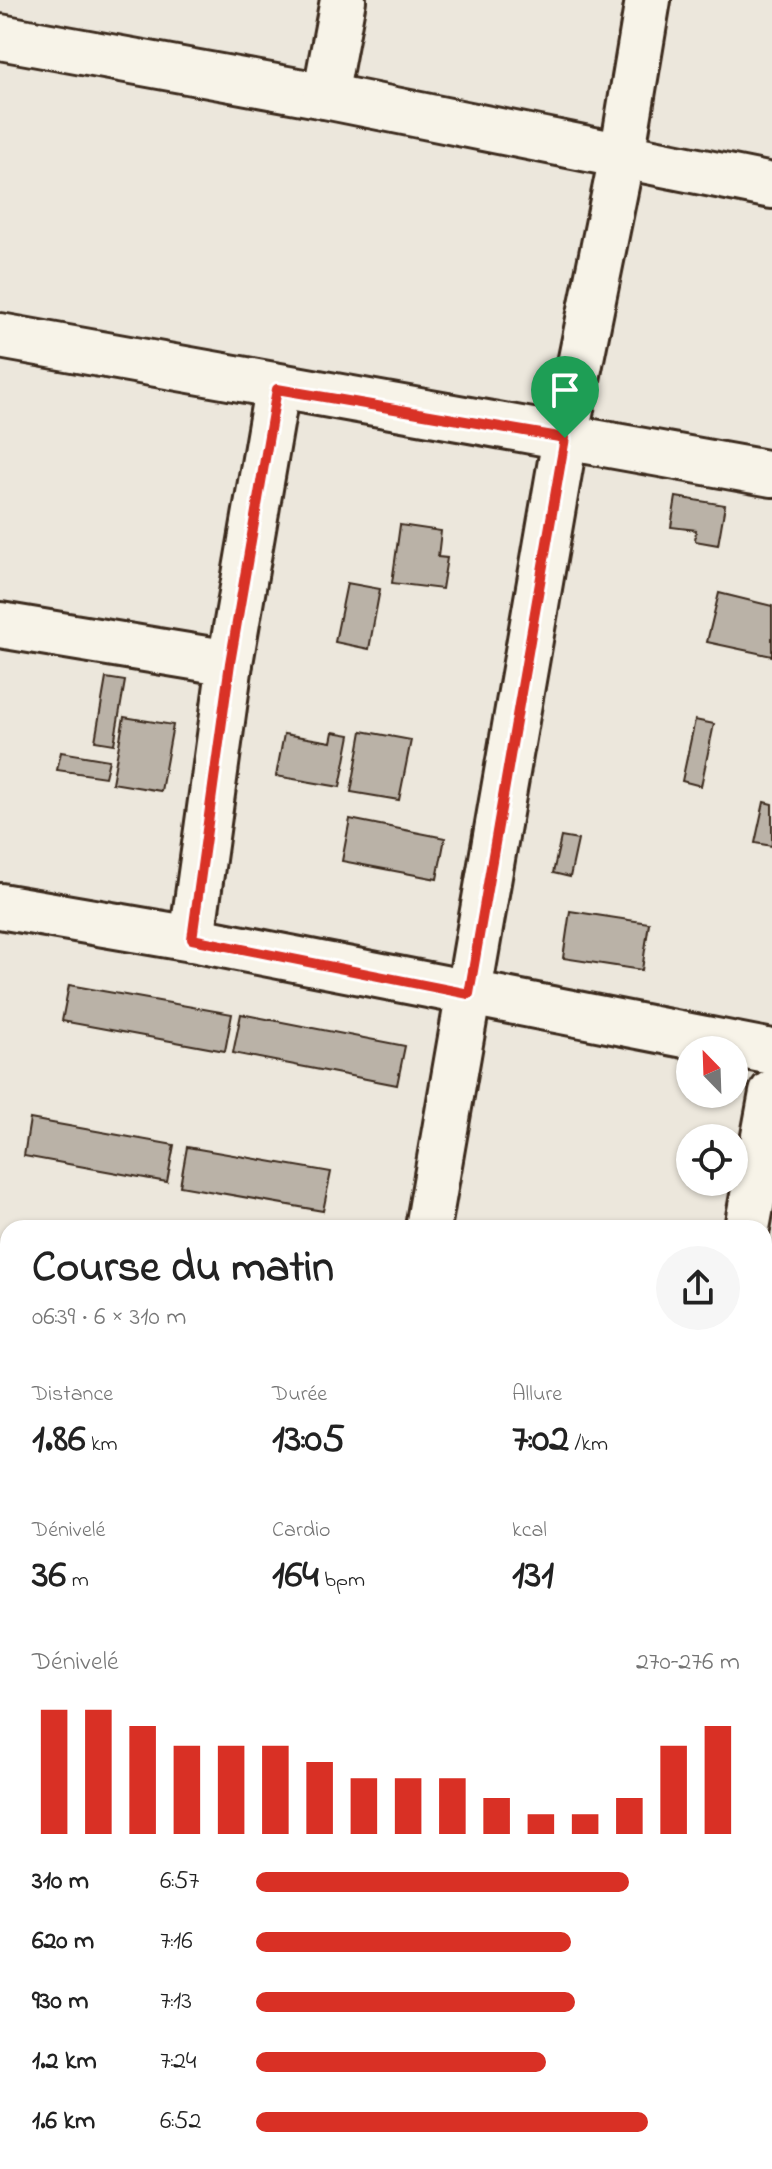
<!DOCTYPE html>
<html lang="fr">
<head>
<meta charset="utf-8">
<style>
	:root { --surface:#fff; --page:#f6f6f6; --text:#222; --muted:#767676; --accent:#d93025 }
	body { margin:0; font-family:"Indie Flower",sans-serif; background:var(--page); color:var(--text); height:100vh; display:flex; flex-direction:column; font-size:30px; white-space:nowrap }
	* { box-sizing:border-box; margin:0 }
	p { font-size:26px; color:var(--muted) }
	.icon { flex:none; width:44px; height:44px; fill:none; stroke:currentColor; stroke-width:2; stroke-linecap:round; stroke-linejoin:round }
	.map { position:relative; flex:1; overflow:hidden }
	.panel { position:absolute; left:0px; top:1220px; width:772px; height:950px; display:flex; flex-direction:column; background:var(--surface); border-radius:24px 24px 0 0; box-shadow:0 2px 6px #0004 }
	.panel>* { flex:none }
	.needle { width:52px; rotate:337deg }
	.fabs { position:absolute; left:676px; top:1036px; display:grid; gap:16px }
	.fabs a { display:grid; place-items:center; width:72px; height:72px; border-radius:50%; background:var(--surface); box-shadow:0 2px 6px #0004; font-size:40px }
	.pin { position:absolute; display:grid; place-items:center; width:68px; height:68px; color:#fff; margin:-82px -34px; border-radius:50% 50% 50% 0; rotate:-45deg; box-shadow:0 0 8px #0007 }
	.pin .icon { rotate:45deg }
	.round { display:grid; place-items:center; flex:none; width:84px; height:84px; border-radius:42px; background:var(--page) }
	.summary { display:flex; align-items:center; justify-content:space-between; height:136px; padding:0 32px }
	h1 { font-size:44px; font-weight:800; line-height:60px }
	.stats { display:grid; grid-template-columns:repeat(3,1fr); gap:12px; height:136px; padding:8px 32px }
	.stats div { display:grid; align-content:center }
	.stats b { font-size:40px; font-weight:800 }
	.stats small { font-size:22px; font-weight:400 }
	.stats p { font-size:22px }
	.chart { height:224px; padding:16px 32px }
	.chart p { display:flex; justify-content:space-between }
	.chart svg { width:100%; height:144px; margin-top:8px; stroke:var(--accent); stroke-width:6 }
	ul { padding:0 32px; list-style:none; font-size:26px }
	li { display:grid; grid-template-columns:128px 96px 1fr; align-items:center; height:60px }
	li i { height:20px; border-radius:10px; background:var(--accent) }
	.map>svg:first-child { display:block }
</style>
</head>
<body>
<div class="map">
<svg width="772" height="2169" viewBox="0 0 772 2169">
	<rect width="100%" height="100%" fill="#ece7dc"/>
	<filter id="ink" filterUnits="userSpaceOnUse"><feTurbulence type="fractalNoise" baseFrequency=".0125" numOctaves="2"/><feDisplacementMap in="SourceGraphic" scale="16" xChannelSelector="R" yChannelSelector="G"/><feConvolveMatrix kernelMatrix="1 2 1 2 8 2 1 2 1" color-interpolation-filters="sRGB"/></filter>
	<g filter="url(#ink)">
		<g fill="#bab2a7" stroke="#3b2a1e" stroke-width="2">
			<path d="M676,497L725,505L718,545L695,541L696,530L671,527Z"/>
			<path d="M400,525L441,531L438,557L447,558L442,589L392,583Z"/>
			<path d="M347,583L380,589L369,649L335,642Z"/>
			<path d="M719,593L772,606V656L707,642Z"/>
			<path d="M106,678L125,681L114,744L95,741Z"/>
			<path d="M124,717L173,725L161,791L112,783Z"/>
			<path d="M695,720L714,724L701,786L682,781Z"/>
			<path d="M362,731L411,740L399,800L351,792Z"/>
			<path d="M333,732L350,735L340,787L276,776L284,734L331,742Z"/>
			<path d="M61,752L109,760L105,777L57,770Z"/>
			<path d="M764,802L772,804V846L755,843Z"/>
			<path d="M350,819L445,838L437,879L342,861Z"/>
			<path d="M561,837L578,840L570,877L553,873Z"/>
			<path d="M570,911L649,923L642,970L563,958Z"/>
			<path d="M69,985L232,1014L225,1051L62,1021Z"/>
			<path d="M241,1014L405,1046L397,1085L233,1053Z"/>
			<path d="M30,1119L174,1145L167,1182L24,1156Z"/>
			<path d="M187,1147L331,1172L323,1211L180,1186Z"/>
			<path d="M767,1585L772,1586V1612L764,1610Z"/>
			<path d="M764,1620L772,1621V1668L764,1666Z"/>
			<path d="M527,2162H572L571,2169H525Z"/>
			<path d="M589,2162H633L632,2169H588Z"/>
		</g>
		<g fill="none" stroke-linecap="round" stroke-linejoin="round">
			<g stroke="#3b2a1e" stroke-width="50">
				<g id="minor">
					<path d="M0,37L325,96L772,186"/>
					<path d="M325,96L343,0"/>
					<path d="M0,336L772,474"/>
					<path d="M0,625L230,663"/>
					<path d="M0,906L192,939L772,1052"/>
					<path d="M192,939L230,663L277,389"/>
					<path d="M428,1228L565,438L622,156L648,0"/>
					<path d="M747,1228L772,1093"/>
					<path d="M0,1574L8,1576"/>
					<path d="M764,1712L772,1713"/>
					<path d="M0,1846L8,1804"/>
					<path d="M764,1992L772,1993"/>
					<path d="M0,2153L8,2154"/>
					<path d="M51,2162L90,2169"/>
					<path d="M256,2169L257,2162"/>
				</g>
			</g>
			<use href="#minor" stroke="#f7f3e8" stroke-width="44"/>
		</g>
	</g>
	<g fill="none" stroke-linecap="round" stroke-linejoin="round" filter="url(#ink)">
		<g stroke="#fff" stroke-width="16">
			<path id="route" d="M277,389L565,438L469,994L192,939L230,663Z"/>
		</g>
		<use href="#route" stroke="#d93025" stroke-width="10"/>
	</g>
</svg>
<div class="fabs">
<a><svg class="needle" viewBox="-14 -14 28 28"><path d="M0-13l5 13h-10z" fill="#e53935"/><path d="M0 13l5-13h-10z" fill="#767676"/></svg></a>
<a><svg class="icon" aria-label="locate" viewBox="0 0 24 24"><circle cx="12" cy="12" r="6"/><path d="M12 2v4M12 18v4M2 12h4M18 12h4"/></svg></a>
</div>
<div class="pin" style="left:565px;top:438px;background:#1e9e55"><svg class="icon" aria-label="arrive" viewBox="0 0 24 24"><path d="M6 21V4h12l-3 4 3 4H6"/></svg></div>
<section class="panel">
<div class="summary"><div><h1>Course du matin</h1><p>06:39 · 6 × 310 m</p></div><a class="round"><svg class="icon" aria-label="share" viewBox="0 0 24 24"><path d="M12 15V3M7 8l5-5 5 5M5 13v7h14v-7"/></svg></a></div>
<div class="stats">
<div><p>Distance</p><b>1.86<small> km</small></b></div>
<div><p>Durée</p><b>13:05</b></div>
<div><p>Allure</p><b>7:02<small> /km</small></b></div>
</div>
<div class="stats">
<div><p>Dénivelé</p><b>36<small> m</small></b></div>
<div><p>Cardio</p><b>164<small> bpm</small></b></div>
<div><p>kcal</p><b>131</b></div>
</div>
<div class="chart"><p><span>Dénivelé</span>270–276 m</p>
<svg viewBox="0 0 160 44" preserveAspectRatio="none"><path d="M5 44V6M15 44V6M25 44V11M35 44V17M45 44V17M55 44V17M65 44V22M75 44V27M85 44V27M95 44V27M105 44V33M115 44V38M125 44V38M135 44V33M145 44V17M155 44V11"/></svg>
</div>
<ul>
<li><b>310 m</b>6:57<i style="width:77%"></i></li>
<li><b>620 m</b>7:16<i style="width:65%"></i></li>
<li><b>930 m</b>7:13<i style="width:66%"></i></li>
<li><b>1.2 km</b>7:24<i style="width:60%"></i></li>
<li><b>1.6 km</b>6:52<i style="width:81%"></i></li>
</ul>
</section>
</div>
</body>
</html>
